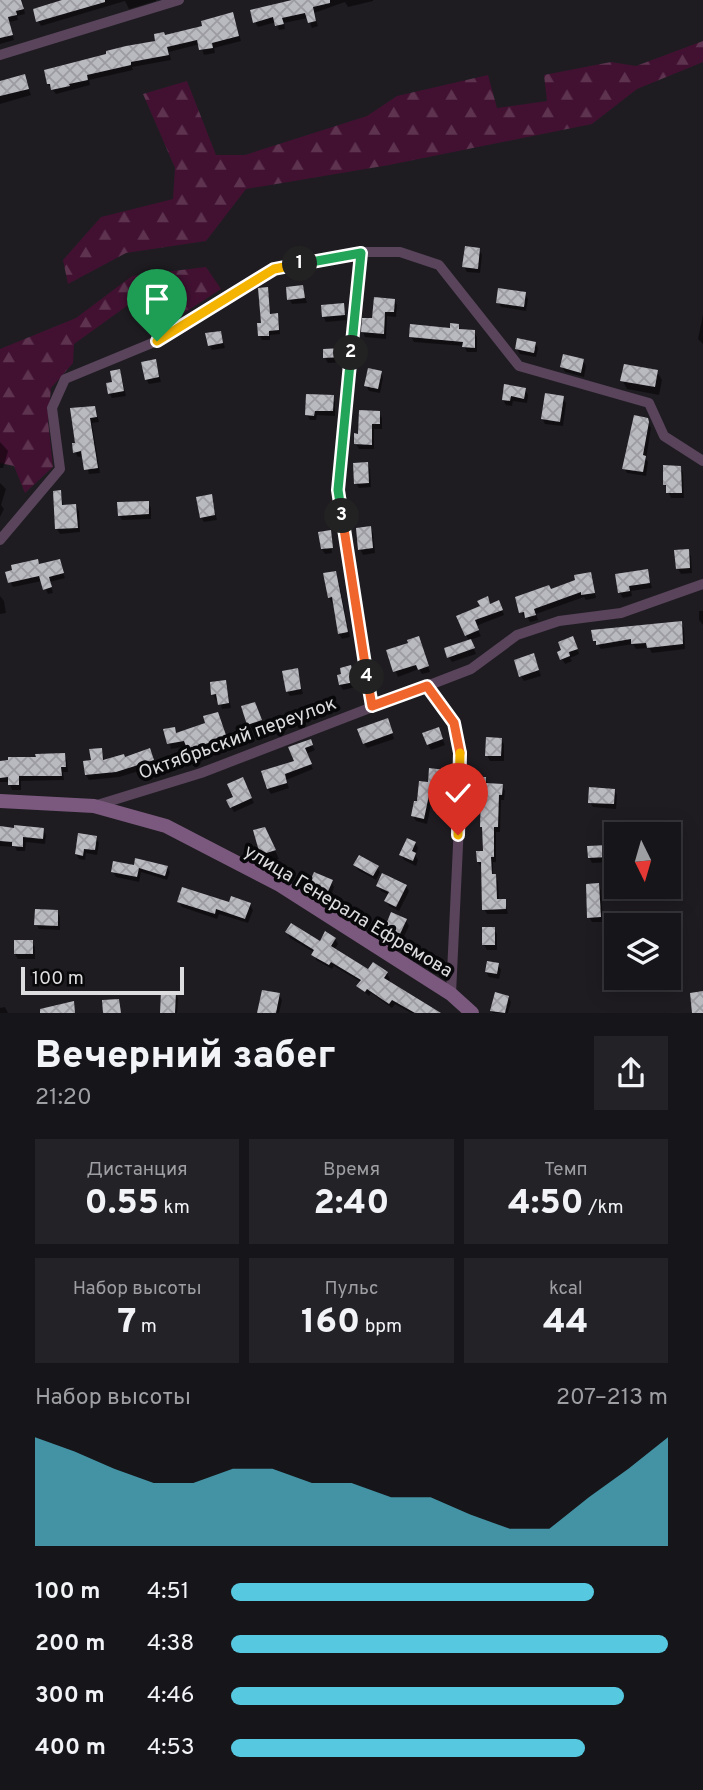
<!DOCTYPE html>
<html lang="ru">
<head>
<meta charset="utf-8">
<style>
	:root { --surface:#161519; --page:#232226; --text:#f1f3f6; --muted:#9e9fa2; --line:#353438; --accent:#56c9e1 }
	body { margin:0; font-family:Overpass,sans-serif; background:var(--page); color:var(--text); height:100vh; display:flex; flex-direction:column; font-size:26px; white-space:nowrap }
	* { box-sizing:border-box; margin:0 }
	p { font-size:23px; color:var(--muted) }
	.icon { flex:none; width:38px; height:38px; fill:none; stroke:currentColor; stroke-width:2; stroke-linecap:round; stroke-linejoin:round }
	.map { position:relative; height:1013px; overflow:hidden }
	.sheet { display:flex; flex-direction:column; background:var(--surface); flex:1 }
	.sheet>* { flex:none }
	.needle { width:46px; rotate:175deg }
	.fabs { position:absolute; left:604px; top:822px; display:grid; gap:14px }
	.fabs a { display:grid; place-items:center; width:77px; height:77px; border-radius:0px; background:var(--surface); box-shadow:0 4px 18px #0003,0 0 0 2px var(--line); font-size:35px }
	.scale { position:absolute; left:21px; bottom:18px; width:163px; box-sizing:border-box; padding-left:7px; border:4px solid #dddcdf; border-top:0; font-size:19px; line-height:24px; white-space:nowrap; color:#dddcdf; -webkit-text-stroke:5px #080709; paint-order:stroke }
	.pin { position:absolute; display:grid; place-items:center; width:60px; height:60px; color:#fff; margin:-72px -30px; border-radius:50% 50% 50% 0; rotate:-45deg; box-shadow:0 0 7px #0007 }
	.pin .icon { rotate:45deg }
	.km { position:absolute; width:35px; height:35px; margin:-18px; border-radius:50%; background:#222; color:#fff; font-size:19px; line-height:35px; text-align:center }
	.round { display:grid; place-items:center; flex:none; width:74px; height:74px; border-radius:0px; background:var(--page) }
	.head { display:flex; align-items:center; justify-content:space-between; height:119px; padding:0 35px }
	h1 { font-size:38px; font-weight:800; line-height:52px }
	.stats { display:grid; grid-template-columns:repeat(3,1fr); gap:10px; height:119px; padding:7px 35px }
	.stats div { display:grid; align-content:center; border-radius:0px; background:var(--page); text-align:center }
	.stats b { font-size:35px; font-weight:800 }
	.stats small { font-size:19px; font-weight:400 }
	.stats p { font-size:19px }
	.chart { height:196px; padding:14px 35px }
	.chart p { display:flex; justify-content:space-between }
	.chart svg { width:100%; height:126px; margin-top:7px; fill:var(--accent); opacity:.7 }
	ul { padding:0 35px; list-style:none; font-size:23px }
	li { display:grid; grid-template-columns:112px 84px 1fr; align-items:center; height:52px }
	li i { height:18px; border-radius:9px; background:var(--accent) }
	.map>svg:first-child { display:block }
</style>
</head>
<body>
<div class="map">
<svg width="703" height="1013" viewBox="0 0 703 1013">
	<defs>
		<pattern id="forest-firs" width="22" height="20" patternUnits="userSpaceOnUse" patternTransform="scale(1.75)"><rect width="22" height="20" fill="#421132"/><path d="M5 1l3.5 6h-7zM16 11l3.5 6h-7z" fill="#5d334f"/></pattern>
		<pattern id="building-cross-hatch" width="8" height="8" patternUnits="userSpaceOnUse" patternTransform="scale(1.75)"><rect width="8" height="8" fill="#b9b9c0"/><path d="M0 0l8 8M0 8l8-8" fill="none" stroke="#9b9ba1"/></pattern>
	</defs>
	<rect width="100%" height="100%" fill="#1e1c21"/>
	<g fill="url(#forest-firs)">
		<path d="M703,41V62L637,89L592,124L389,165L246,189L206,241L126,253L68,284L63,260L101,217L173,199L175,168L143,94L187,81L216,155H245L367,116L397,96L488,75L497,108L547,101L544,75L611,62L636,66Z"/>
		<path d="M206,267L221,289L178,317L165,290L131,303L74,344L73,363L51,388L48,421L53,467L25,493L14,466L0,463V349L76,318L132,276Z"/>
	</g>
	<g fill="#0007">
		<path d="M0,0H22L25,14L17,16L18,20L10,22L14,40L0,44Z"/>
		<path d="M69,0H156V1L129,9L125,1L41,26L38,21Z"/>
		<path d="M295,0H373V1L348,7L345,2L314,13L318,26L312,28L308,18L284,23L285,29L279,30L276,22L258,27L255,22Z"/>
		<path d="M235,20L241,41L214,48L215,53L204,55L200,44L169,52L171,60L132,67L133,70L89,80L90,85L56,94L48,84L158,42L165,37Z"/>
		<path d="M24,76L31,95L0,104V85Z"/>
		<path d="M479,249L482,255L480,273L467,272L464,267Z"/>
		<path d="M302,287L307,303L292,304L289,299Z"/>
		<path d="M267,288L271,316L277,315L279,319L280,334L270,335V340H262L260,336Z"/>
		<path d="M525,294L528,299L526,311L501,307L498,302Z"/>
		<path d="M394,300L397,305L396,317L387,316L386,339L365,337L363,332Z"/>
		<path d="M343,305L347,320L326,322L323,316Z"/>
		<path d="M703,315V344L698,339Z"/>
		<path d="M458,325L461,331L474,332L477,337V352H467L464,346L414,342L411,337L452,330Z"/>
		<path d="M220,332L225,348L212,350L209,345Z"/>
		<path d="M535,343L538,348L536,357L520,354L517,349Z"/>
		<path d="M342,350L345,362L328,363L325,358Z"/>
		<path d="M155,361L161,382L149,384L146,379Z"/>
		<path d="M583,361L586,366L584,377L565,372L562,367Z"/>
		<path d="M120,371L126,396L112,398L109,393Z"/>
		<path d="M381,372L383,378L380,393L369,391L366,385Z"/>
		<path d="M657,372L662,380L659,395L627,389L622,380Z"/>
		<path d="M506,386L525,389L528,395L527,403L513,401L512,406L506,405L503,400Z"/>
		<path d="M332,397L335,402V416L317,415L316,420H310L307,415Z"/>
		<path d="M563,398L566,403L563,426L545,424L542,418Z"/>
		<path d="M95,408L99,422L92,423L100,473L89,474L84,456L78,457L75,452Z"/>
		<path d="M379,413L382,418V429H374V449H359L356,444L360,435Z"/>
		<path d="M646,419L651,428L646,459L648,462L646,476L627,473L624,468Z"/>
		<path d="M0,442L8,451L3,468H0Z"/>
		<path d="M367,464L370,469L371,487L359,488L356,483Z"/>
		<path d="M680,467L683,473L684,498H671L665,485Z"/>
		<path d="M0,483L6,489L1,505L4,509L0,517Z"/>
		<path d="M60,492L64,507L76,506L79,511L80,532L60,534L57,529Z"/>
		<path d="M211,496L217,520L204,522L201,517Z"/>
		<path d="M148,503L151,508V519L122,520L119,515Z"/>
		<path d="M370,528L373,533L375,553L363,555L360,549Z"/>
		<path d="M330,532L332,553L325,554L322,549Z"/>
		<path d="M688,551L691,556L692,573L681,574L678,569Z"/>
		<path d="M59,561L65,578L50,582L53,593L48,594L42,581L13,587L10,582L14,572Z"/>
		<path d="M647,571L652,588L631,591L632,596L623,598L620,593Z"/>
		<path d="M335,573L338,578L350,637L342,639L339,634L334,602L332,603L329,597Z"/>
		<path d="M590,574L596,598L586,600L584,597L536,614L538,620L530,622L527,616L524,617L521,612L551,591Z"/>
		<path d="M0,596L4,601L6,613L0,614Z"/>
		<path d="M491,605L501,607L504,615L476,626L481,636L470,640L476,654L452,662L449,657L469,641L458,617Z"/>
		<path d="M699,611H703V625L699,620Z"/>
		<path d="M681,623L684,628L685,649L652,653L649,648L636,649L633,644L601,649L594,640Z"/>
		<path d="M421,643L430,672L422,674L419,669L398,677L388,651L410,644Z"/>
		<path d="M575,643L579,654L570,658L572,661L565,664L562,659Z"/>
		<path d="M536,661L541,676L524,681L521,676Z"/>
		<path d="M350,667L356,687L343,690L340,685Z"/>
		<path d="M297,670L303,694L290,696L287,691Z"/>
		<path d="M225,682L231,708L222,709L219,699L216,700L213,695L212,684Z"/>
		<path d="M257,709L263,725L252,729L249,724Z"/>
		<path d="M218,714L228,744L191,753L187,746L171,749L166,731L174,729L177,734L207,725Z"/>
		<path d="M390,726L394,739L367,748L364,743Z"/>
		<path d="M441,734L445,745L431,750L428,745Z"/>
		<path d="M501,739L504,744V761H490L487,755Z"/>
		<path d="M310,741L315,750L306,754L313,769L286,780L289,788L271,794L268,789L296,763L290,748Z"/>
		<path d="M101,750L105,761L152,756L156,766L119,777L89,780L86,775Z"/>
		<path d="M64,755L67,760L68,772H63L64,780L21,781V790H12L9,782H0V763Z"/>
		<path d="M445,772L448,777L446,800L432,799L427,824L416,821L413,816L430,783Z"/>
		<path d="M485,779L489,785H502L505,791L504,800H501L500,832H496V862H493V876L498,881L499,901H505L508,914H487L484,909L481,867L478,862L485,852L482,800L479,794Z"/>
		<path d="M245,784L254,803L234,812L228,801L235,797Z"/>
		<path d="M614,790L617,795L616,809L593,807L590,802Z"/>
		<path d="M0,827L43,830L46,835L45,844L26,842L25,851H17L15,847L0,846Z"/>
		<path d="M96,837L99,843L97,855L86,853L85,860L79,859L76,854Z"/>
		<path d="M269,837L279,859L266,862L261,854Z"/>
		<path d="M415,843L418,848L415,855L418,860L416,866L404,860L401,855Z"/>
		<path d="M607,847L610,852V862L592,863L589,857Z"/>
		<path d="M355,865L377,867L380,872L376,880L358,870Z"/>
		<path d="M135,867H167L170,872L167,880L141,872L139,882L116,877L113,872Z"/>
		<path d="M331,882L334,887L330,898L313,891L310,886Z"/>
		<path d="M598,885L601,890L603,922H592L589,917Z"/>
		<path d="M378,886H406L409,891L399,911L389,906L386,901L389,895L381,891Z"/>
		<path d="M179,902L250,905L253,910L248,923L219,914L217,919L182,907Z"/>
		<path d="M57,911L60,917V930L39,929L36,924Z"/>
		<path d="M406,921L409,926L403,938L390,932L387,927Z"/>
		<path d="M494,929L497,934V950H487L484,945Z"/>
		<path d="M287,932L320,943L335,939L338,944L334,950L369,971L387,973L390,979L387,982L441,1013H411L395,1004L392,1008L371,993L369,996L359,986L361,982L334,966L332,969L316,960L315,953L290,938Z"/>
		<path d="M32,942L35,947V959H18L15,954Z"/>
		<path d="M498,965L501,970L499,979L489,977L486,972Z"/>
		<path d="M175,993L178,998L177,1013H162Z"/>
		<path d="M279,995L282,1000L279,1013H259Z"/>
		<path d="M508,997L511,1002L508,1013H493L491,1011Z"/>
		<path d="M5,1007L8,1013H0V1008Z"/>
	</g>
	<g fill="url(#building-cross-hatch)">
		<path d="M0,0H21L24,9L16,11L17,15L8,17L13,35L0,38Z"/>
		<path d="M62,0H105V2L36,22L33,9Z"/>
		<path d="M292,0H330V3L313,7L316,21L308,23L305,13L282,18L284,24L275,26L273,17L253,23L250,10Z"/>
		<path d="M233,12L239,36L212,43L213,48L199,50L197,40L167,47L169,55L131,62V65L87,75L88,80L69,84L70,86L51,90L50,84H47L44,70L106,54V51L126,46L155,41L154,34L164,32L165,35L202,26L201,21Z"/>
		<path d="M25,74L29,89L0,96V81Z"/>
		<path d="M465,246L480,248L478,269L462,267Z"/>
		<path d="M303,285L305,298L287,300L286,287Z"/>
		<path d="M268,287L270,314L278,313L279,330L269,331V336H258L257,323H261L258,288Z"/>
		<path d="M498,288L526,292L524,307L496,303Z"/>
		<path d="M374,297L395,299L394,312H385L384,334L361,332L362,318H372Z"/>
		<path d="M344,303L345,315L322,317L321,305Z"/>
		<path d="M450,323L459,324V329L475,330V348L462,347L463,342L409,337L410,324L450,328Z"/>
		<path d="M221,331L223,343L208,346L205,333Z"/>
		<path d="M517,338L536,342L534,353L515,349Z"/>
		<path d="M343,348V357L323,358V349Z"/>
		<path d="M563,354L584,359L581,373L560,367Z"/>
		<path d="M156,359L159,377L145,380L141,362Z"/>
		<path d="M624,364L658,370L655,387L620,381Z"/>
		<path d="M368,368L382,371L378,389L364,386Z"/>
		<path d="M120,369L124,391L108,394L106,383L112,382L110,371Z"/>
		<path d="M504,384L526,388L524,399L511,396L510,401L502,400Z"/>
		<path d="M545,393L564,396L560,422L541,419Z"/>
		<path d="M306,394L334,395L333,411H315L314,416L305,415Z"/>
		<path d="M95,406L97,417L90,418L98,468L84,470L81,451L73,453L72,443H75L70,408Z"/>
		<path d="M359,410L380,411V424H372V445L354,444V433L358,434Z"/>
		<path d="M634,415L648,418L649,422L643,455L646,456L643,472L622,469Z"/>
		<path d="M368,462L369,483L354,484L353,463Z"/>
		<path d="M663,465L681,466L682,493H666V485H663Z"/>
		<path d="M61,490L62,505L76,504L78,528L55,529L53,491Z"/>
		<path d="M212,494L215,515L200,518L196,497Z"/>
		<path d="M149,501V514L118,516L117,502Z"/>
		<path d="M371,526L373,548L358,550L356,528Z"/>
		<path d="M331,530L333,548L321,549L318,532Z"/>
		<path d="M689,549L690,568L676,569L674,550Z"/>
		<path d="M38,559L39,564L60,559L64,573L49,577L52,587L43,590L39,576L8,583L5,572L12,570L11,565Z"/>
		<path d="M648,569L650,583L629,586L630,591L618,593L615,574Z"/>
		<path d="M336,571L348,632L338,634L332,597L328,598L323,573Z"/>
		<path d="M591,572L595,593L581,595V592L534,609L536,615L525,618L524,612L519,613L515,597L549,585L551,589L575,580L574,575Z"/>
		<path d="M488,596L490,604L499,600L503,610L475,620L479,630L465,636L456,616L480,606L477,601Z"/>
		<path d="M682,621L683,644L647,648L646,643L631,644V639L596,645V641H593L591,630Z"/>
		<path d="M419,636L429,666L418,670L416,665L393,672L386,650L408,643L407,640Z"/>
		<path d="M573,636L578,649L569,652L570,656L560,660L557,652L561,650L558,642Z"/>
		<path d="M471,639L475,648L447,658L444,648Z"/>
		<path d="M534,653L539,670L519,677L514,660Z"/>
		<path d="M351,665L355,682L339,685L337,675L341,674L340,668Z"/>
		<path d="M298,668L301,689L286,692L282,671Z"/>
		<path d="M226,680L229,703L218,705L216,694L211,695L210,682Z"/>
		<path d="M255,702L262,720L247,725L241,706Z"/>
		<path d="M218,712L227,738L187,749L184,741L167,744L163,729L175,727L176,733L205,723L203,716Z"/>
		<path d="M388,718L393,733L363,744L357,729Z"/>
		<path d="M439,727L443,739L427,745L422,733Z"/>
		<path d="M486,737L502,738L501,756H485Z"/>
		<path d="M311,739L313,745L305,748L312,764L285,774L287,783L267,789L261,771L294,761L288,747Z"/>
		<path d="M102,748L103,760L124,754L125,757L150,748L154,760L116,772L85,775L83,761L91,760L89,749Z"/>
		<path d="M65,753L66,767H61L62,776H19V785H8V777L0,778V761L8,760V757H36L35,754Z"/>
		<path d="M429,768L446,770L444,796L429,795L424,819L411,816L414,801H417L419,781L428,782Z"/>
		<path d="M243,777L252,798L230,808L226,800L233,797L227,784Z"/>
		<path d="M478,777H486V783L503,784L502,795H499L498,827H494V857H491L492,874H496L497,899H506V909L482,910L481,862H477L476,851H483L482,827H480L481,795H477Z"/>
		<path d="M589,787L615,789L614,804L588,803Z"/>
		<path d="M14,825L44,828L43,839L23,837V847L12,846V842L0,841V826L14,828Z"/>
		<path d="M265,827L276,850L260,855L253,830Z"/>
		<path d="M78,833L97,836L95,850L84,849L83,856L75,854Z"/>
		<path d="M407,838L416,842L412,851L416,853L413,861L399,855Z"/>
		<path d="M608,845V857L588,858L587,846Z"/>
		<path d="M359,855L379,866L373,876L353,865Z"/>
		<path d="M135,858L168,866L165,876L139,868L137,877L111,872L113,861L134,865Z"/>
		<path d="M314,872L333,880L327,894L308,886Z"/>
		<path d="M382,873L407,885L396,907L384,901L389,892L376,886Z"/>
		<path d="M599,883L601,917L587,918L586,884Z"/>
		<path d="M182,887L229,902L231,896L251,903L245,919L216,909L215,914L177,902Z"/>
		<path d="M35,909L58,910V926L34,925Z"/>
		<path d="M391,912L407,919L400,934L385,927Z"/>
		<path d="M291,923L320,941L325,931L336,938L331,946L368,969L373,962L388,972L384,978L441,1013H415L392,1000L389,1004L367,989L365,992L356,986L361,980L331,962L329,965L311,955L314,950L285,932Z"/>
		<rect x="482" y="927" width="13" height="18"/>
		<rect x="14" y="940" width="19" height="14"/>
		<path d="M487,961L499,963L497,974L485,972Z"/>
		<path d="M262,990L280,993L276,1013H257Z"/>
		<path d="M161,991L176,992L175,1013H160Z"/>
		<path d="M703,991V1013H692L690,993Z"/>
		<path d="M495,992L509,996L505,1013L490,1011Z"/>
		<path d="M119,999L121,1013H103L102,1000Z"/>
		<path d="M74,1001L75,1013H40V1009Z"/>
	</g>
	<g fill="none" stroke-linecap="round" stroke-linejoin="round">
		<g stroke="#59445b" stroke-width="10">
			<path d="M0,55L179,0"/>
			<path d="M361,252L338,490L372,706"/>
			<path d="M0,540L60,469L52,408L65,379L157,341L274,269L361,252H400L439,265L519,366L649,403L664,436L703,461"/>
			<path d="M427,686L454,723L462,760L451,994"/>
			<path d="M94,806L201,773L471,669L517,635L559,621L621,613L703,584"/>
		</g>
		<path stroke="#7b597e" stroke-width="14" d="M0,801L94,806L166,826L280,885L451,994L472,1013"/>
	</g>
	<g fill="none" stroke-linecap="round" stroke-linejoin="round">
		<g stroke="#fff" stroke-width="14">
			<path id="split-1" d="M157,341L274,269L300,264"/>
		</g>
		<g stroke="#fff" stroke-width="14">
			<path id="split-2" d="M300,264L361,253L351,353"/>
		</g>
		<g stroke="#fff" stroke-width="14">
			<path id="split-3" d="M342,516L338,490L351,353"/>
		</g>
		<g stroke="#fff" stroke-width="14">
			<path id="split-4" d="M342,516L367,677"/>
		</g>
		<g stroke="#fff" stroke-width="14">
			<path id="split-5" d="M367,677L372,706L427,686L454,723L460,753"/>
		</g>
		<g stroke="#fff" stroke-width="14">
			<path id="split-6" d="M458,835L460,753"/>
		</g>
		<use href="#split-1" stroke="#f5b400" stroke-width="9"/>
		<use href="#split-2" stroke="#22a559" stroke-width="9"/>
		<use href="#split-3" stroke="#22a559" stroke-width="9"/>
		<use href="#split-4" stroke="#f0652b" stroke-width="9"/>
		<use href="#split-5" stroke="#f0652b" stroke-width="9"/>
		<use href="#split-6" stroke="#f5b400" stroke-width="9"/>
	</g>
	<g text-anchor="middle" stroke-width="7" stroke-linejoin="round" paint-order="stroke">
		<g font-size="19" fill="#dddcdf" stroke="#080709">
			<text transform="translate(237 737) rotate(-20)" y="7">Октябрьский переулок</text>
			<text transform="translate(349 910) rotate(31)" y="7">улица Генерала Ефремова</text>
		</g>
	</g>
</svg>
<div class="fabs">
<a><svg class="needle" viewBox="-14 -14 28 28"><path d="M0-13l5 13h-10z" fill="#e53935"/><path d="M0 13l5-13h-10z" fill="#9e9fa2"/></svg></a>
<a><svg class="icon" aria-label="layers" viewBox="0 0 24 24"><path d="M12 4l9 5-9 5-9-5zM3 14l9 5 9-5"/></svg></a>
</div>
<div class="scale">100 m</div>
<div class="pin" style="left:157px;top:341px;background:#1e9e55"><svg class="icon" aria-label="arrive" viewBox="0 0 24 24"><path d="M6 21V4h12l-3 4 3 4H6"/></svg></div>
<div class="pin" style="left:458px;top:835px;background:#d93025"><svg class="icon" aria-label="check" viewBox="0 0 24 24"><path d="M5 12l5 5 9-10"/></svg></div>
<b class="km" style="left:300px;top:264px">1</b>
<b class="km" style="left:351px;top:353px">2</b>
<b class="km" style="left:342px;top:516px">3</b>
<b class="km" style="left:367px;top:677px">4</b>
</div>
<section class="sheet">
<div class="head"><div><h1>Вечерний забег</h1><p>21:20</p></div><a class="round"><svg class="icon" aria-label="share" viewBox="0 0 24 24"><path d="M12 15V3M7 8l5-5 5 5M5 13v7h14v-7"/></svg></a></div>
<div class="stats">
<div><p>Дистанция</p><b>0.55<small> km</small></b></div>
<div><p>Время</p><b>2:40</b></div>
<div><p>Темп</p><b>4:50<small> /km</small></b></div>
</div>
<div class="stats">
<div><p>Набор высоты</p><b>7<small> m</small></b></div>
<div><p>Пульс</p><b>160<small> bpm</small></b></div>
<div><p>kcal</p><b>44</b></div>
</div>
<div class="chart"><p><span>Набор высоты</span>207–213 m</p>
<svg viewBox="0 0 160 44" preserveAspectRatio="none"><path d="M0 44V6L10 11L20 17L30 22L40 22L50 17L60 17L70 22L80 22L90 27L100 27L110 33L120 38L130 38L140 27L150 17L160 6V44z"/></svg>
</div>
<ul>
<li><b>100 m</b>4:51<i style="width:83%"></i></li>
<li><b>200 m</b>4:38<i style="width:100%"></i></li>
<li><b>300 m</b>4:46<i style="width:90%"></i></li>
<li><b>400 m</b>4:53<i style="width:81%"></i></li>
</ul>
</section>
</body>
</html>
